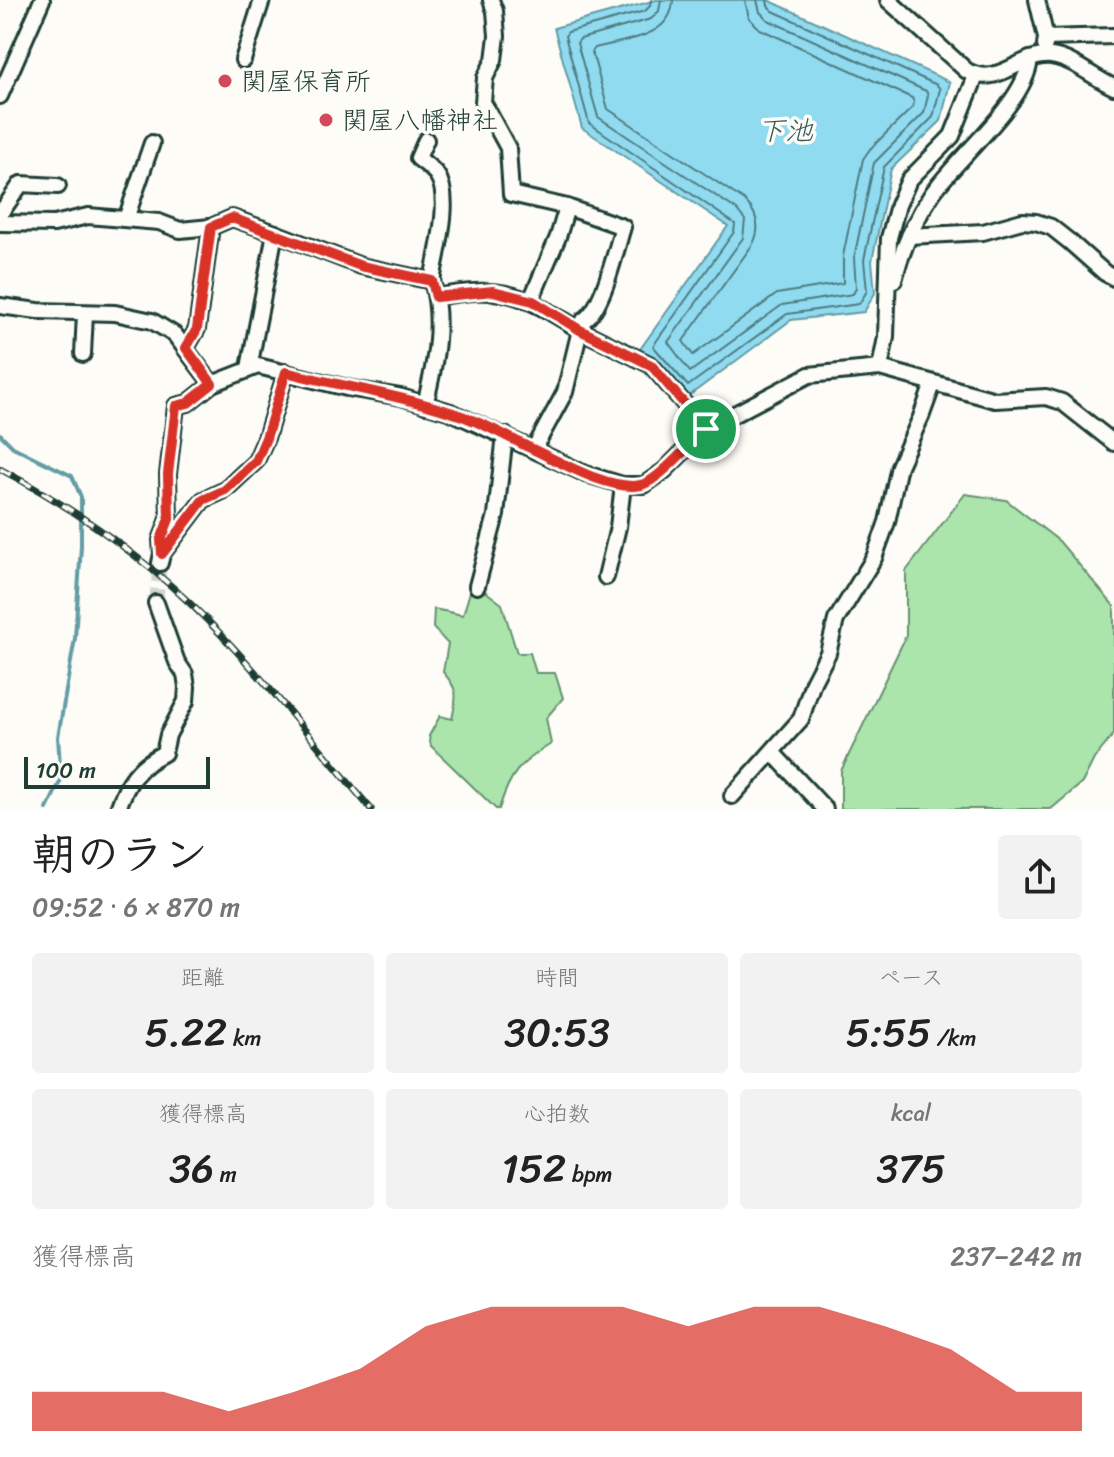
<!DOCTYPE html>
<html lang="ja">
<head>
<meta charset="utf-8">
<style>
	:root { --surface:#fff; --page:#f2f2f2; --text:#222; --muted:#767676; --accent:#d93025 }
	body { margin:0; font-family:Sriracha,"Klee One",sans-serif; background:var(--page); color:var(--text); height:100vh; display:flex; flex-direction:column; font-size:30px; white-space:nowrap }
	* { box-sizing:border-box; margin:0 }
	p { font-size:26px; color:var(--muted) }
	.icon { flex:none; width:44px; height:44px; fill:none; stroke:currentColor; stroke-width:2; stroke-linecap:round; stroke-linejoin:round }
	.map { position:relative; height:809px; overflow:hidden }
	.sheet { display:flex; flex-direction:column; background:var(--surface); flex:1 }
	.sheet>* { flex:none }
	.scale { position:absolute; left:24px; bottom:20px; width:186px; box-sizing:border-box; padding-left:8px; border:4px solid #1f3d34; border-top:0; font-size:22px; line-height:28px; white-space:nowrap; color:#1f3d34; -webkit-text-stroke:6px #fdfcf7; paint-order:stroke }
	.pin { position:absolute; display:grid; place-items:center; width:68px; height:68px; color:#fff; margin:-34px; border:4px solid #fff; border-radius:50%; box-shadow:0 2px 8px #0007 }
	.round { display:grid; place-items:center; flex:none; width:84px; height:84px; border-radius:8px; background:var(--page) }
	.summary { display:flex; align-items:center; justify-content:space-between; height:136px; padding:0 32px }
	h1 { font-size:44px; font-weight:600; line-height:60px }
	.metrics { display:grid; grid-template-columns:repeat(3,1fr); gap:12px; height:136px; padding:8px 32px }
	.metrics div { display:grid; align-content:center; border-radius:8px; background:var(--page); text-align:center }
	.metrics b { font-size:40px; font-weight:600 }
	.metrics small { font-size:22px; font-weight:400 }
	.metrics p { font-size:22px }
	.chart { height:224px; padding:16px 32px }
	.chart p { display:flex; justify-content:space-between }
	.chart svg { width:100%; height:144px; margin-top:8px; fill:var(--accent); opacity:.7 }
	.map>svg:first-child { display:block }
</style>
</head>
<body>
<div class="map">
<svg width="1114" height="809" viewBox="0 0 1114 809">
	<rect width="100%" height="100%" fill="#fdfcf7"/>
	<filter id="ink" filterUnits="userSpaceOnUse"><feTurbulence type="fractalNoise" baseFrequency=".0125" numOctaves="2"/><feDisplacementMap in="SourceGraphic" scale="16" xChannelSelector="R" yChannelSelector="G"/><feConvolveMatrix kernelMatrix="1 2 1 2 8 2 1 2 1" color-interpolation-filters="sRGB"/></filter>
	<g filter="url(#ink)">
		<g fill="#abe5ab" stroke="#659170" stroke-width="2">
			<path d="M965,494L1006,500L1059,541L1114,606V734L1094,759L1082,783L1051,809H841V771L906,636V571Z"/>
			<path d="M473,582L502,604L517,653H530L536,673H555L563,698L546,718L551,744C519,764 510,773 499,809H496L431,746L429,736L440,716L452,719C457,696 459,690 443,672L448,644L433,628L434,609L463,615Z"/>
		</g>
		<path fill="#91dbf1" stroke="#639ca5" stroke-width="2" d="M656,0H768L950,82L941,121L891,169L872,261L875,293L864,312L791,320L686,398L658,360L638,352L728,226L582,128L554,28Z"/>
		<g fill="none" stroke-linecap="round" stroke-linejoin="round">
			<g stroke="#4d7c80" stroke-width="2">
				<path d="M651,0L650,6L645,11L568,32L565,36L589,123L735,224L734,232L653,346L688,386L787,314L859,304L867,291L864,260L884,167L933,117L940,89L937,85L773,11L768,6L767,0"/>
				<path d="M661,0L659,11L651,19L580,39L577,43L598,117L737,210L745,220L743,238L668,342L690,372L782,305L853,294L856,288L854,258L874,163L924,113L928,95L926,91L768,20L760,12L757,0"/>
				<path d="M673,0C672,38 624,40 595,48L592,52L608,109L745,201C758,214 761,228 753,244L683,341L693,355L777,294L843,283V256L863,159L870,149L913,107L914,102L912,98L760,29L749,18L745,0"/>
			</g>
			<path stroke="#639ca5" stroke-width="4" d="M0,434L13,447L72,476L81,497V546L75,638L58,737L61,780L47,809"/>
			<path stroke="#d1d6d0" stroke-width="14" stroke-dasharray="14 7" stroke-linecap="butt" d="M156,603L160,563"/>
			<g stroke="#1f3d34" stroke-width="20">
				<g id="minor">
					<path d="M491,0L495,11L497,36L494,60L485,78L483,102L508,148L511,194L567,207L623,227C616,249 603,309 584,320L580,330L651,365L706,429"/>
					<path d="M888,0L967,71C999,88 1020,53 1051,56C1074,59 1093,78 1114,87"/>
					<path d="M1037,0L1046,38L1045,45"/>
					<path d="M1046,38L1114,36"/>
					<path d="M243,60L262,0"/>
					<path d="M0,96L42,0"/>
					<path d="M426,140L418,158C424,163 432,168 437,175C453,198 436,255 432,281"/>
					<path d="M0,214L21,184L58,186"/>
					<path d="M126,219L152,143"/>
					<path d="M0,223L54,224L88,216L159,222L180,230L211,227"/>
					<path d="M909,236L983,232L1022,221L1036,222L1051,227L1070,242L1105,273L1114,278"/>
					<path d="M894,280C902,249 914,221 932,194C957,157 1026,103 1030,59"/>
					<path d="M436,297C506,284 523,295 580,330L565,392L534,449"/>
					<path d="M531,300L558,237L567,207"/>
					<path d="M0,306L38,311L115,313L152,321L175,335L212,384L258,366L347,388L401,397L451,412L586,474L623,485H644L664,471L706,429L809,375L880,368L995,400L1046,397L1062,402L1114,443"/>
					<path d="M186,348L197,329L211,227L232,218L275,233"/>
					<path d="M83,354L85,314"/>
					<path d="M249,368L275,233L361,266L432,281C444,322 435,364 425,405"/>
					<path d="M880,368L886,337L889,238L898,205L909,180L952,136L976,76"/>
					<path d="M162,554L161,540L169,519L168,474L176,406L188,403L212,384"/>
					<path d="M160,563L162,554L203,500L225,490L256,461L266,438L286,372"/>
					<path d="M606,577L618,527L623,485"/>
					<path d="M477,586L496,515L505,435"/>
					<path d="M772,752L825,809"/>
					<path d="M732,796L801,719L813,682L828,653L836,620L874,558L887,522L899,466L921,417L933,384"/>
					<path d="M118,809C127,782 138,766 164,753L168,735L186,701L187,687L185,674L177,662L156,603"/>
				</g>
			</g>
			<use href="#minor" stroke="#fdfcf7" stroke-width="14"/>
			<g stroke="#1f3d34" stroke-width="7">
				<path id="rail" d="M0,469C76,509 147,559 207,620C265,679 317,746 371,809"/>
			</g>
			<use href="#rail" stroke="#fdfcf7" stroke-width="4" stroke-dasharray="12" stroke-linecap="butt"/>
		</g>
	</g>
	<g fill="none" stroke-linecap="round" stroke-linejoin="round" filter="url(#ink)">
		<g stroke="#fff" stroke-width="16">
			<path id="route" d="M232,218L361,266L432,281L436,297L493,291L533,301L580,330L651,365L706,429C691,442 659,481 641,485C610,492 555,459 526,446C501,433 474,419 447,411C395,394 340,386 286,372L266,438L256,461L225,490L203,500L162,554L161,540L169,519L168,474L176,406L188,403L212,384L186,348L197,329L211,227Z"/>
		</g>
		<use href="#route" stroke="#d93025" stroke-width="10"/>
	</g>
	<g fill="#d1495b" stroke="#fdfcf7" stroke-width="3">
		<circle cx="225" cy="81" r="8"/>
		<circle cx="326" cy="120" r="8"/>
	</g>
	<g text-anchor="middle" stroke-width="7" stroke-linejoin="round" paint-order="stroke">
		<g font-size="26" fill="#1f3d34" stroke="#fdfcf7" text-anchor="start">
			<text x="241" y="90">関屋保育所</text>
			<text x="342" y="129">関屋八幡神社</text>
		</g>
		<g font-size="28" font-style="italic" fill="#365d5a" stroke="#fdfcf7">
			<text x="785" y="140">下池</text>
		</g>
	</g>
</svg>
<div class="scale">100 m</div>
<div class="pin" style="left:706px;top:429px;background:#1e9e55"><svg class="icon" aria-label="arrive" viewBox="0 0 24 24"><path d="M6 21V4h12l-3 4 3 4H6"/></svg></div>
</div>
<section class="sheet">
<div class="summary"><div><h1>朝のラン</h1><p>09:52 · 6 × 870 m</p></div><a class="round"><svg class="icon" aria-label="share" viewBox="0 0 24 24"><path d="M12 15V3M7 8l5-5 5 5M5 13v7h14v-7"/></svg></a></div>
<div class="metrics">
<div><p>距離</p><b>5.22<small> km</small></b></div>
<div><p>時間</p><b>30:53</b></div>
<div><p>ペース</p><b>5:55<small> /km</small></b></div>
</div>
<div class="metrics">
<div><p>獲得標高</p><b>36<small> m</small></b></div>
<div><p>心拍数</p><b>152<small> bpm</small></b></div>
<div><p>kcal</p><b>375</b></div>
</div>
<div class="chart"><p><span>獲得標高</span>237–242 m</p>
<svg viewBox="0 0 160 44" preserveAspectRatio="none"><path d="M0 44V32L10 32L20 32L30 38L40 32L50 25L60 12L70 6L80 6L90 6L100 12L110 6L120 6L130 12L140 19L150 32L160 32V44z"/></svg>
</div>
</section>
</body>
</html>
